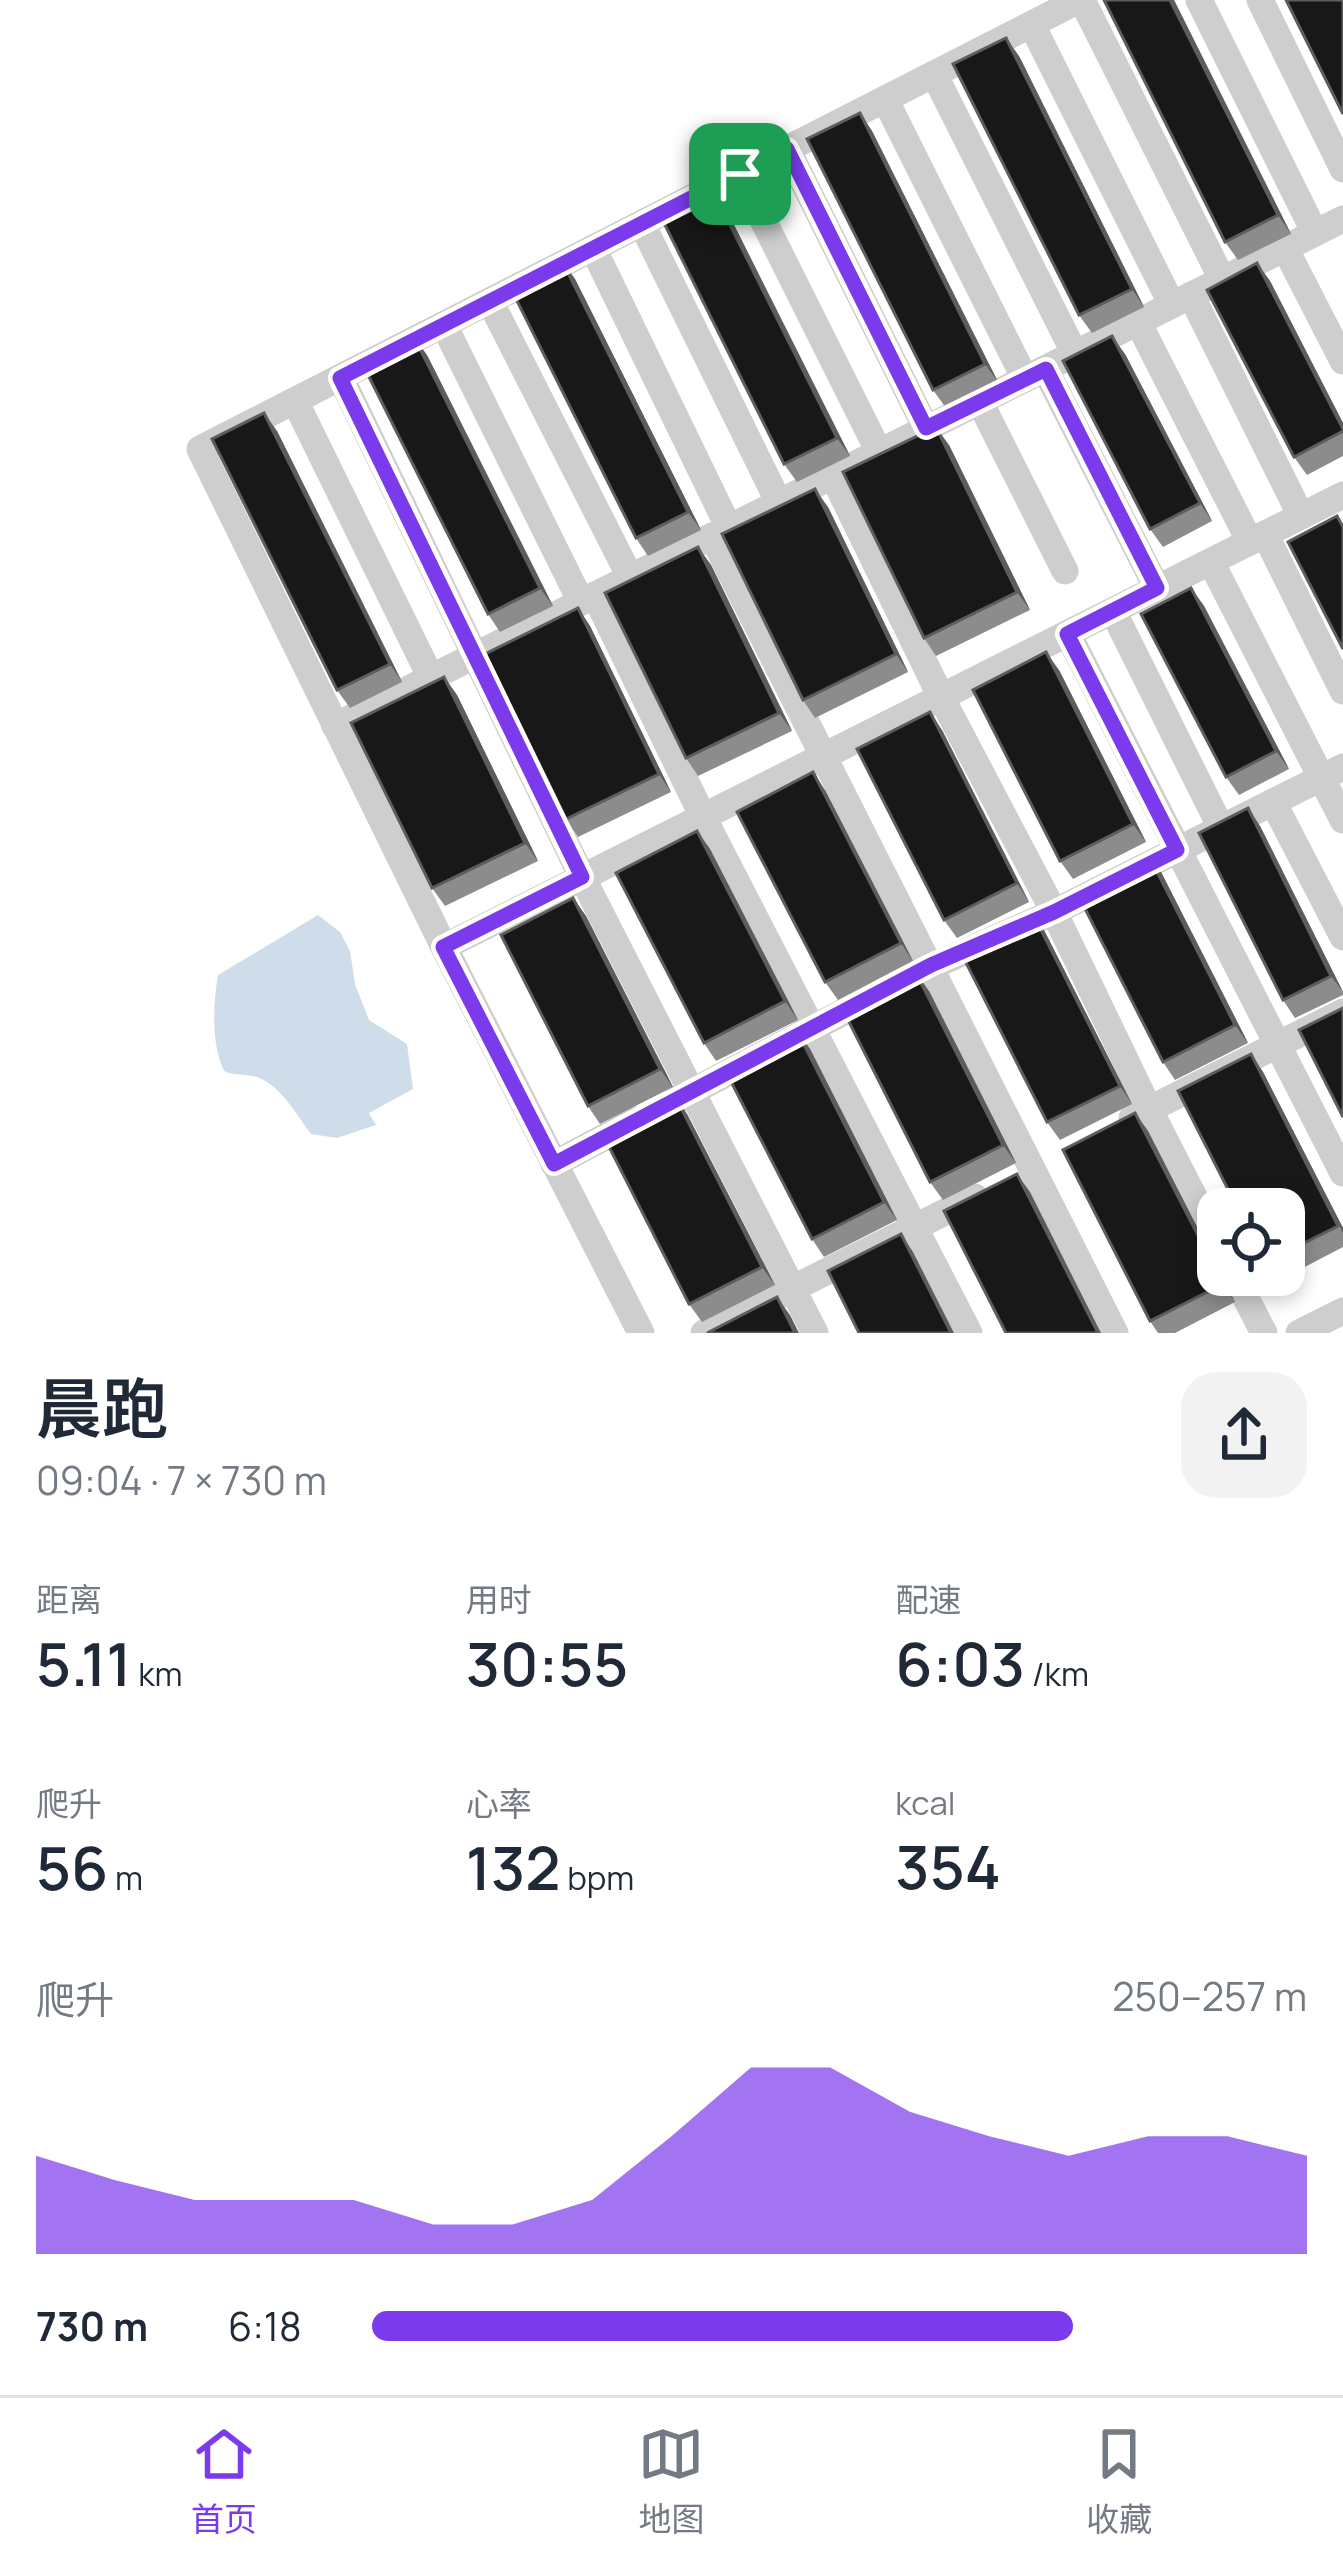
<!DOCTYPE html>
<html lang="zh">
<head>
<meta charset="utf-8">
<style>
	:root { --surface:#fff; --page:#f2f2f3; --text:#1f2937; --muted:#747a83; --line:#e0e1e3; --accent:#7c3aed }
	body { margin:0; font-family:Manrope,"Noto Sans SC",sans-serif; background:var(--page); color:var(--text); height:100vh; display:flex; flex-direction:column; font-size:45px; white-space:nowrap }
	* { box-sizing:border-box; margin:0 }
	p { font-size:39px; color:var(--muted) }
	.icon { flex:none; width:66px; height:66px; fill:none; stroke:currentColor; stroke-width:2; stroke-linecap:round; stroke-linejoin:round }
	.map { position:relative; height:1333px; overflow:hidden }
	.drawer { display:flex; flex-direction:column; background:var(--surface); flex:1 }
	.drawer>* { flex:none }
	.buttons { position:absolute; left:1197px; top:1188px; display:grid; gap:24px }
	.buttons a { display:grid; place-items:center; width:108px; height:108px; border-radius:24px; background:var(--surface); box-shadow:0 6px 18px #0003; font-size:60px }
	.pin { position:absolute; display:grid; place-items:center; width:102px; height:102px; color:#fff; margin:-51px; border-radius:24px; box-shadow:0 6px 18px #0006 }
	.round { display:grid; place-items:center; flex:none; width:126px; height:126px; border-radius:36px; background:var(--page) }
	.overview { display:flex; align-items:center; justify-content:space-between; height:204px; padding:0 36px }
	h1 { font-size:66px; font-weight:600; line-height:90px }
	.metrics { display:grid; grid-template-columns:repeat(3,1fr); gap:18px; height:204px; padding:12px 36px }
	.metrics div { display:grid; align-content:center }
	.metrics b { font-size:60px; font-weight:600 }
	.metrics small { font-size:33px; font-weight:400 }
	.metrics p { font-size:33px }
	.chart { height:336px; padding:24px 36px }
	.chart p { display:flex; justify-content:space-between }
	.chart svg { width:100%; height:216px; margin-top:12px; fill:var(--accent); opacity:.7 }
	ul { padding:0 36px; list-style:none; font-size:39px }
	li { display:grid; grid-template-columns:192px 144px 1fr; align-items:center; height:90px }
	li i { height:30px; border-radius:15px; background:var(--accent) }
	.menu { display:flex; justify-content:space-around; align-items:center; height:168px; border-top:3px solid var(--line); background:var(--surface); font-size:33px; color:var(--muted) }
	.menu a { display:grid; justify-items:center; gap:6px }
	.menu .active { color:var(--accent) }
	.map>svg:first-child { display:block }
</style>
</head>
<body>
<div class="map">
<svg width="1343" height="1333" viewBox="0 0 1343 1333">
	<rect width="100%" height="100%" fill="#fff"/>
	<path fill="#cfddea" d="M318,915L340,932L350,951L355,984L369,1020L407,1044L413,1089L369,1113L376,1125L337,1138L311,1134C296,1114 279,1082 253,1076C242,1074 235,1076 224,1071C211,1043 213,1005 218,975Z"/>
	<g fill="none" stroke-linecap="round" stroke-linejoin="round">
		<g stroke="#cecece" stroke-width="27">
			<path d="M1082,0L1222,279"/>
			<path d="M1199,0L1315,233"/>
			<path d="M1260,0L1343,169"/>
			<path d="M1032,25L1172,305"/>
			<path d="M934,74L1075,354"/>
			<path d="M885,99L1025,379"/>
			<path d="M787,149L926,428"/>
			<path d="M740,174L879,452"/>
			<path d="M642,224L779,503"/>
			<path d="M593,248L729,528"/>
			<path d="M1285,248L1343,361"/>
			<path d="M1191,295L1301,516"/>
			<path d="M490,301L630,577"/>
			<path d="M1138,322L1250,542"/>
			<path d="M444,325L581,602"/>
			<path d="M1045,369L1157,588"/>
			<path d="M341,378L582,877L815,1333"/>
			<path d="M295,401L431,678"/>
			<path d="M980,402L1065,571"/>
			<path d="M833,476L941,697L1054,912L1149,1109L1218,1244"/>
			<path d="M1265,534L1343,691"/>
			<path d="M712,536L1115,1333"/>
			<path d="M1211,562L1343,820"/>
			<path d="M595,595L703,817L969,1333"/>
			<path d="M1113,611L1221,828"/>
			<path d="M1068,634L1343,1173"/>
			<path d="M335,726L1343,219"/>
			<path d="M1273,802L1343,937"/>
			<path d="M444,947L1343,495"/>
			<path d="M915,974L1054,912L1343,767"/>
			<path d="M676,1100L876,995"/>
			<path d="M1132,1118L1343,1012"/>
			<path d="M554,1164L637,1120"/>
			<path d="M1234,1275L1264,1333"/>
			<path d="M641,1333L444,947L200,449L1079,0"/>
			<path d="M704,1333L975,1197"/>
			<path d="M1299,1333L1343,1311"/>
		</g>
	</g>
	<g fill="#8c8c8c">
		<path d="M1104,0H1174L1291,234L1238,260L1225,242Z"/>
		<path d="M1019,56L1144,307L1092,333L1079,315Z"/>
		<path d="M860,113L872,131L998,382L946,408L933,390Z"/>
		<path d="M711,187L724,205L850,456L797,482L784,464Z"/>
		<path d="M562,261L575,279L701,530L648,556L636,538Z"/>
		<path d="M1257,263L1270,281L1343,423V456L1307,475L1294,457Z"/>
		<path d="M1125,354L1212,521L1163,547L1150,529Z"/>
		<path d="M427,355L553,606L500,632L488,614Z"/>
		<path d="M277,431L402,682L350,708L337,690Z"/>
		<path d="M949,445L1030,610L936,656L924,638Z"/>
		<path d="M828,507L908,672L815,718L803,700Z"/>
		<path d="M698,547L711,565L792,731L698,776L686,758Z"/>
		<path d="M1191,588L1204,606L1289,769L1239,795L1226,777Z"/>
		<path d="M578,608L590,626L671,792L578,837L566,819Z"/>
		<path d="M1059,670L1146,842L1073,879L1060,861Z"/>
		<path d="M444,677L457,695L538,861L445,906L432,888Z"/>
		<path d="M942,730L1029,902L957,938L944,920Z"/>
		<path d="M825,790L913,961L838,1000L825,982Z"/>
		<path d="M1248,808L1260,826L1343,992V995L1295,1018L1283,1000Z"/>
		<path d="M697,831L710,849L798,1020L716,1061L704,1043Z"/>
		<path d="M1148,854L1161,872L1248,1043L1175,1080L1163,1062Z"/>
		<path d="M573,898L586,916L673,1087L600,1124L588,1106Z"/>
		<path d="M1033,914L1045,932L1132,1104L1060,1140L1047,1122Z"/>
		<path d="M929,991L1016,1163L943,1200L930,1182Z"/>
		<path d="M797,1031L810,1049L897,1220L824,1257L812,1239Z"/>
		<path d="M1251,1054L1263,1072L1343,1228V1247L1278,1281L1274,1275H1284V1209Z"/>
		<path d="M675,1096L687,1114L775,1285L702,1322L689,1304Z"/>
		<path d="M1135,1113L1148,1131L1218,1268V1275H1221L1235,1302L1175,1333H1158L1150,1321Z"/>
	</g>
	<g fill="#5d5d5d">
		<path d="M1170,0H1174L1291,234L1278,215Z"/>
		<path d="M1006,38L1019,56L1144,307L1132,289Z"/>
		<path d="M860,113L872,131L998,382L985,364Z"/>
		<path d="M711,187L724,205L850,456L837,438Z"/>
		<path d="M562,261L575,279L701,530L688,512Z"/>
		<path d="M1257,263L1270,281L1343,423V429Z"/>
		<path d="M1112,336L1125,354L1212,521L1200,503Z"/>
		<path d="M414,337L427,355L553,606L540,588Z"/>
		<path d="M264,413L277,431L402,682L390,664Z"/>
		<path d="M936,427L949,445L1030,610L1017,592Z"/>
		<path d="M815,489L828,507L908,672L896,654Z"/>
		<path d="M698,547L711,565L792,731L779,713Z"/>
		<path d="M1191,588L1204,606L1289,769L1276,751Z"/>
		<path d="M578,608L590,626L671,792L659,774Z"/>
		<path d="M1046,652L1059,670L1146,842L1133,824Z"/>
		<path d="M444,677L457,695L538,861L525,843Z"/>
		<path d="M930,712L942,730L1029,902L1017,883Z"/>
		<path d="M813,772L825,790L913,961L901,943Z"/>
		<path d="M1248,808L1260,826L1343,992L1331,976Z"/>
		<path d="M697,831L710,849L798,1020L785,1001Z"/>
		<path d="M1148,854L1161,872L1248,1043L1235,1025Z"/>
		<path d="M573,898L586,916L673,1087L660,1069Z"/>
		<path d="M1033,914L1045,932L1132,1104L1120,1086Z"/>
		<path d="M916,973L929,991L1016,1163L1003,1145Z"/>
		<path d="M797,1031L810,1049L897,1220L884,1202Z"/>
		<path d="M1251,1054L1263,1072L1343,1228V1233Z"/>
		<path d="M675,1096L687,1114L775,1285L762,1267Z"/>
		<path d="M1135,1113L1148,1131L1218,1268V1275H1221L1235,1302L1223,1284Z"/>
		<path d="M1017,1174L1030,1192L1101,1333H1098Z"/>
		<path d="M901,1234L913,1252L954,1333H951Z"/>
		<path d="M777,1297L790,1315L799,1333H795Z"/>
	</g>
	<g fill="#181818" stroke="#5d5d5d" stroke-width="3">
		<path d="M1104,0H1170L1278,215L1225,242Z"/>
		<path d="M1286,0H1343V114Z"/>
		<path d="M1006,38L1132,289L1079,315L953,64Z"/>
		<path d="M860,113L985,364L933,390L807,139Z"/>
		<path d="M711,187L837,438L784,464L659,213Z"/>
		<path d="M562,261L688,512L636,538L510,287Z"/>
		<path d="M1257,263L1343,429V431L1294,457L1207,290Z"/>
		<path d="M1112,336L1200,503L1150,529L1063,361Z"/>
		<path d="M414,337L540,588L488,614L362,363Z"/>
		<path d="M264,413L390,664L337,690L212,439Z"/>
		<path d="M936,427L1017,592L924,638L843,472Z"/>
		<path d="M815,489L896,654L803,700L722,534Z"/>
		<path d="M1337,516L1343,527V649L1288,542Z"/>
		<path d="M698,547L779,713L686,758L605,593Z"/>
		<path d="M1191,588L1276,751L1226,777L1141,614Z"/>
		<path d="M578,608L659,774L566,819L485,654Z"/>
		<path d="M1046,652L1133,824L1060,861L973,690Z"/>
		<path d="M444,677L525,843L432,888L351,723Z"/>
		<path d="M930,712L1017,883L944,920L857,749Z"/>
		<path d="M813,772L901,943L825,982L737,812Z"/>
		<path d="M1248,808L1331,976L1283,1000L1199,833Z"/>
		<path d="M697,831L785,1001L704,1043L616,873Z"/>
		<path d="M1148,854L1235,1025L1163,1062L1076,891Z"/>
		<path d="M573,898L660,1069L588,1106L501,935Z"/>
		<path d="M1033,914L1120,1086L1047,1122L960,951Z"/>
		<path d="M916,973L1003,1145L930,1182L843,1010Z"/>
		<path d="M1343,1008V1117L1299,1030Z"/>
		<path d="M797,1031L884,1202L812,1239L724,1068Z"/>
		<path d="M1251,1054L1338,1226L1284,1253V1209H1238L1178,1091Z"/>
		<path d="M675,1096L762,1267L689,1304L602,1133Z"/>
		<path d="M1135,1113L1223,1284L1150,1321L1063,1150Z"/>
		<path d="M1017,1174L1098,1333H1006L944,1211Z"/>
		<path d="M901,1234L951,1333H859L828,1271Z"/>
		<path d="M777,1297L795,1333H707Z"/>
	</g>
	<g fill="none" stroke-linecap="round" stroke-linejoin="round">
		<g stroke="#fff" stroke-width="24">
			<path id="route" d="M787,149L926,428L1046,369L1157,588L1067,634L1177,850L1054,912L931,965L554,1164L443,947L582,877L340,378Z"/>
		</g>
		<use href="#route" stroke="#7c3aed" stroke-width="15"/>
	</g>
</svg>
<div class="buttons">
<a><svg class="icon" aria-label="locate" viewBox="0 0 24 24"><circle cx="12" cy="12" r="6"/><path d="M12 2v4M12 18v4M2 12h4M18 12h4"/></svg></a>
</div>
<div class="pin" style="left:740px;top:174px;background:#1e9e55"><svg class="icon" aria-label="arrive" viewBox="0 0 24 24"><path d="M6 21V4h12l-3 4 3 4H6"/></svg></div>
</div>
<section class="drawer">
<div class="overview"><div><h1>晨跑</h1><p>09:04 · 7 × 730 m</p></div><a class="round"><svg class="icon" aria-label="share" viewBox="0 0 24 24"><path d="M12 15V3M7 8l5-5 5 5M5 13v7h14v-7"/></svg></a></div>
<div class="metrics">
<div><p>距离</p><b>5.11<small> km</small></b></div>
<div><p>用时</p><b>30:55</b></div>
<div><p>配速</p><b>6:03<small> /km</small></b></div>
</div>
<div class="metrics">
<div><p>爬升</p><b>56<small> m</small></b></div>
<div><p>心率</p><b>132<small> bpm</small></b></div>
<div><p>kcal</p><b>354</b></div>
</div>
<div class="chart"><p><span>爬升</span>250–257 m</p>
<svg viewBox="0 0 160 44" preserveAspectRatio="none"><path d="M0 44V24L10 29L20 33L30 33L40 33L50 38L60 38L70 33L80 20L90 6L100 6L110 15L120 20L130 24L140 20L150 20L160 24V44z"/></svg>
</div>
<ul>
<li><b>730 m</b>6:18<i style="width:75%"></i></li>
</ul>
</section>
<nav class="menu">
<a class="active"><svg class="icon" aria-label="home" viewBox="0 0 24 24"><path d="M3 11l9-7 9 7M6 9v11h12V9"/></svg>首页</a>
<a><svg class="icon" aria-label="map" viewBox="0 0 24 24"><path d="M3 6l6-2 6 2 6-2v14l-6 2-6-2-6 2zM9 4v14M15 6v14"/></svg>地图</a>
<a><svg class="icon" aria-label="saved" viewBox="0 0 24 24"><path d="M7 4h10v16l-5-4-5 4z"/></svg>收藏</a>
</nav>
</body>
</html>
